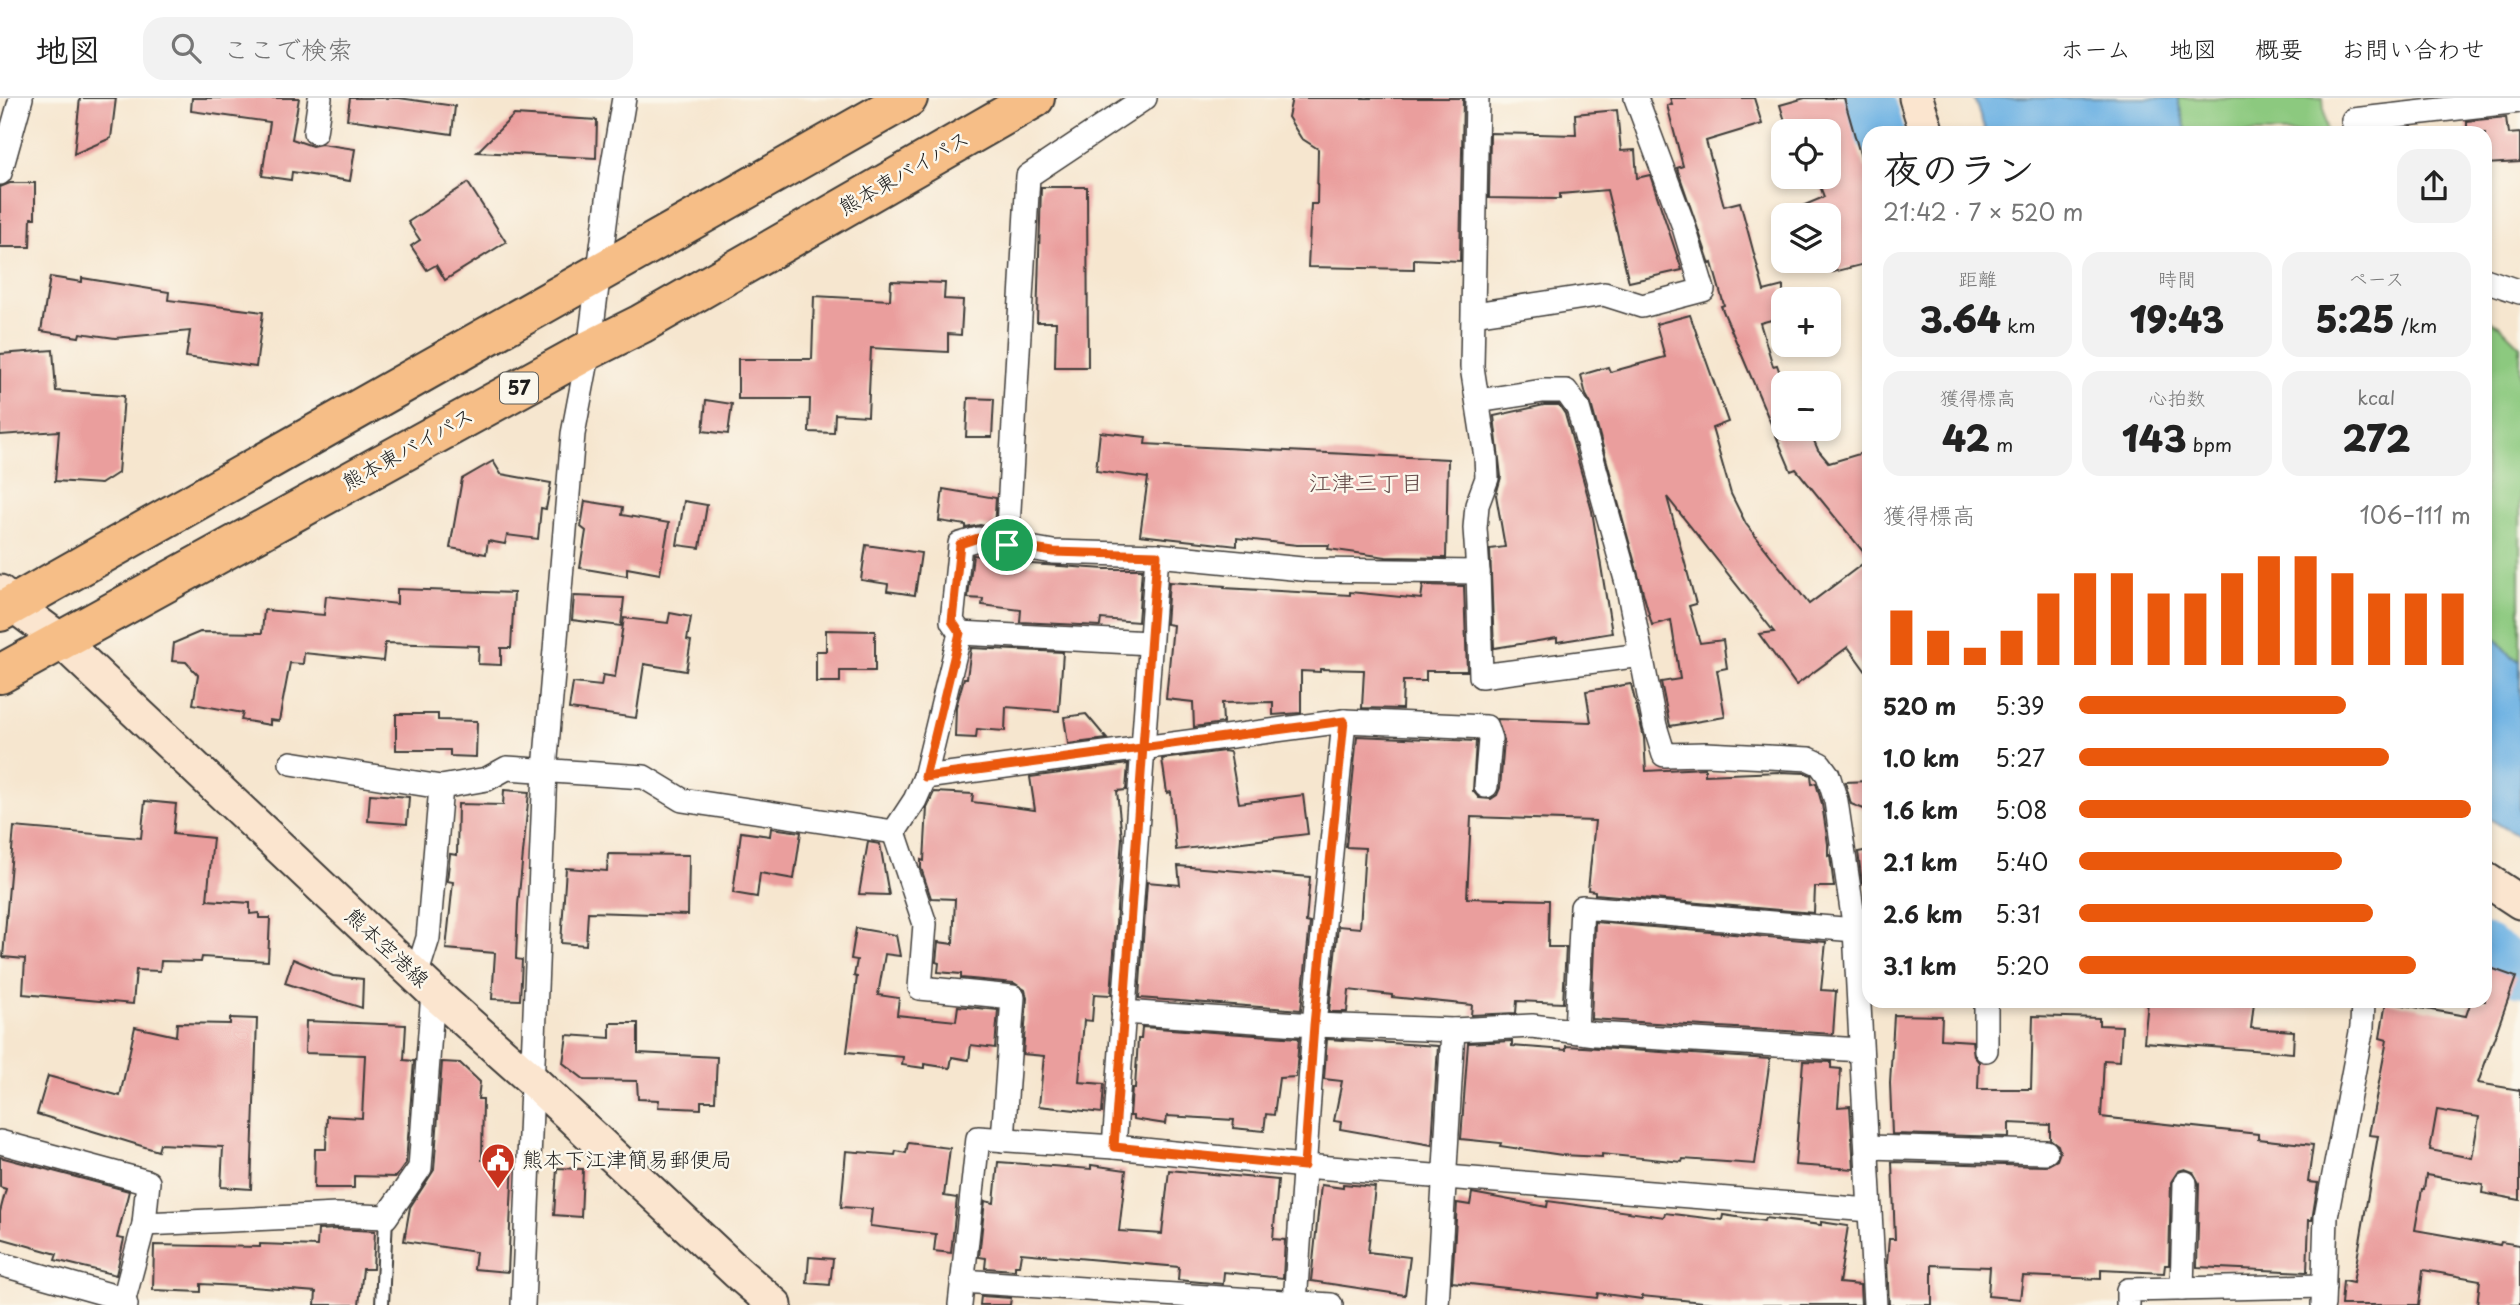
<!DOCTYPE html>
<html lang="ja">
<head>
<meta charset="utf-8">
<style>
	:root { --surface:#fff; --page:#f2f2f2; --text:#222; --muted:#767676; --line:#e0e0e0; --accent:#ea580c }
	body { margin:0; font-family:"Playpen Sans","Klee One",sans-serif; background:var(--page); color:var(--text); height:100vh; display:flex; flex-direction:column; font-size:26px; white-space:nowrap }
	* { box-sizing:border-box; margin:0 }
	p { font-size:23px; color:var(--muted) }
	.icon { flex:none; width:38px; height:38px; fill:none; stroke:currentColor; stroke-width:2; stroke-linecap:round; stroke-linejoin:round }
	.map { position:relative; flex:1; overflow:hidden }
	.details { position:absolute; left:1862px; top:28px; width:630px; height:882px; display:flex; flex-direction:column; background:var(--surface); border-radius:21px; box-shadow:0 4px 10px #0003 }
	.details>* { flex:none }
	.tools { position:absolute; left:1771px; top:21px; display:grid; gap:14px }
	.tools a { display:grid; place-items:center; width:70px; height:70px; border-radius:14px; background:var(--surface); box-shadow:0 4px 10px #0003; font-size:35px }
	.pin { position:absolute; display:grid; place-items:center; width:60px; height:60px; color:#fff; margin:-30px; border:4px solid #fff; border-radius:50%; box-shadow:0 2px 7px #0007 }
	.round { display:grid; place-items:center; flex:none; width:74px; height:74px; border-radius:21px; background:var(--page) }
	.headline { display:flex; align-items:center; justify-content:space-between; height:119px; padding:0 21px }
	h1 { font-size:38px; font-weight:800; line-height:52px }
	.metrics { display:grid; grid-template-columns:repeat(3,1fr); gap:10px; height:119px; padding:7px 21px }
	.metrics div { display:grid; align-content:center; border-radius:18px; background:var(--page); text-align:center }
	.metrics b { font-size:35px; font-weight:800 }
	.metrics small { font-size:19px; font-weight:400 }
	.metrics p { font-size:19px }
	.chart { height:196px; padding:14px 21px }
	.chart p { display:flex; justify-content:space-between }
	.chart svg { width:100%; height:126px; margin-top:7px; stroke:var(--accent); stroke-width:6 }
	ul { padding:0 21px; list-style:none; font-size:23px }
	li { display:grid; grid-template-columns:112px 84px 1fr; align-items:center; height:52px }
	li i { height:18px; border-radius:9px; background:var(--accent) }
	header { display:flex; align-items:center; gap:42px; box-sizing:border-box; height:98px; padding:0 35px; background:var(--surface); border-bottom:2px solid var(--line) }
	header strong { font-size:33px }
	nav { display:flex; gap:38px; margin-inline-start:auto; font-size:24px }
	.search { width:490px; height:63px; background:var(--page); display:flex; align-items:center; gap:18px; box-sizing:border-box; padding:0 24px; border-radius:21px; color:var(--muted); font-size:26px }
	.map>svg:first-child { display:block }
</style>
</head>
<body>
<header>
<strong>地図</strong>
<div class="search"><svg class="icon" aria-label="search" viewBox="0 0 24 24"><circle cx="10" cy="10" r="6"/><path d="M15 15l6 6"/></svg>ここで検索</div>
<nav><a>ホーム</a><a>地図</a><a>概要</a><a>お問い合わせ</a></nav>
</header>
<div class="map">
<svg width="2520" height="1207" viewBox="0 0 2520 1207">
	<rect width="100%" height="100%" fill="#fbf7ec"/>
	<filter id="ink" filterUnits="userSpaceOnUse"><feTurbulence type="fractalNoise" baseFrequency=".0143" numOctaves="2"/><feDisplacementMap in="SourceGraphic" scale="14" xChannelSelector="R" yChannelSelector="G"/><feConvolveMatrix kernelMatrix="1 2 1 2 8 2 1 2 1" color-interpolation-filters="sRGB"/></filter>
	<filter id="wash" filterUnits="userSpaceOnUse"><feTurbulence type="fractalNoise" baseFrequency=".00686" numOctaves="4" result="noise"/><feDisplacementMap in="SourceGraphic" scale="28" xChannelSelector="R" yChannelSelector="G"/><feGaussianBlur stdDeviation="1.57" result="paint"/><feColorMatrix in="noise" values="0 0 0 0 0 0 0 0 0 0 0 0 0 0 0 0 0 1.4 0 .05"/><feComposite in="paint" operator="in"/></filter>
	<g filter="url(#wash)">
		<rect width="100%" height="100%" fill="#f6e6cf"/>
		<g fill="#8cc97f" stroke="#54724e" stroke-width="2">
			<path d="M2177,0H2323L2326,35H2187Z"/>
			<path d="M2485,220L2499,227L2520,248V563L2513,560L2485,527Z"/>
		</g>
		<g fill="#6eb2e3" stroke="#456780" stroke-width="2">
			<path d="M1974,0H2177L2187,35H1986Z"/>
			<path d="M2485,528L2513,560L2520,563V739L2485,718Z"/>
		</g>
		<g fill="none" stroke-linecap="round" stroke-linejoin="round">
			<g stroke="#6eb2e3" stroke-width="49">
				<path d="M1870,0L1880,35"/>
				<path d="M2485,851L2520,874"/>
			</g>
		</g>
		<g id="blocks">
			<g fill="#ea9e9d" fill-rule="evenodd">
				<path d="M80,0H116L111,40L74,56Z"/>
				<path d="M192,0H299L292,41L312,48L321,46L355,51L350,83L292,74L291,82L262,78L270,24L191,13Z"/>
				<path d="M350,0H399L455,8L452,36L347,21Z"/>
				<path d="M1292,0H1463L1460,163L1414,161V171L1308,169L1311,106H1317L1318,51L1301,40L1288,19Z"/>
				<path d="M1670,0H1754L1762,26L1706,43L1724,108L1740,104L1764,193L1783,188V219L1760,225L1773,268L1777,267L1783,284V331H1809L1818,352L1829,365L1869,353V461L1796,371L1791,373L1721,208L1724,207L1712,165L1710,166L1677,70L1683,68L1667,7L1672,6Z"/>
				<path d="M1805,0H1844L1864,70L1869,68V165L1833,174L1829,155V117H1781L1824,99L1820,88L1829,84V33H1788L1780,7Z"/>
				<path d="M1617,12L1621,53L1635,52L1637,80L1650,77L1682,172L1629,184L1607,92L1560,96V101L1489,100L1490,35L1576,37L1575,16Z"/>
				<path d="M514,17L597,22L596,60L477,54Z"/>
				<path d="M2506,19L2508,36L2520,35V64L2485,66V35H2467V23Z"/>
				<path d="M10,85H35V120H31L30,149H0V89Z"/>
				<path d="M468,85L506,144L445,182L436,167L427,172L411,148L420,142L408,124Z"/>
				<path d="M1041,89H1087L1088,269H1055L1056,224H1037Z"/>
				<path d="M50,179L82,184V180L169,194L168,202L263,214L256,269L186,259L190,233L115,240L80,235L79,239L41,233Z"/>
				<path d="M891,183L945,185L944,201L963,202L961,237L948,236V254L871,250L868,318L835,316L834,335L809,334L810,301H738V261H812L814,198L890,202Z"/>
				<path d="M1690,217L1728,324L1712,330L1731,396L1746,426L1809,506L1869,461V578L1848,549L1796,587L1759,536L1774,534L1667,399L1696,506L1689,508L1700,545L1723,542L1727,570L1717,572L1725,619L1670,628L1661,584L1680,581L1671,522L1652,527L1591,306L1586,297L1581,277L1608,269L1610,274L1665,259L1656,226Z"/>
				<path d="M53,252L56,293L124,298L118,375L101,386L55,383L59,333L0,337V256Z"/>
				<path d="M968,300L994,301L992,339H966Z"/>
				<path d="M706,302L732,306L728,336L703,333Z"/>
				<path d="M1544,307H1559L1565,316L1592,413L1612,535L1557,544V540L1494,550L1490,451L1505,449L1496,397L1501,379L1494,318Z"/>
				<path d="M1100,334L1146,339L1145,346L1448,361L1446,460L1386,459L1328,451L1329,447H1297L1237,440V448L1140,437L1148,380L1096,373Z"/>
				<path d="M493,363L501,376L551,385L546,411L541,410L538,441L507,437L505,446L488,443L486,456L450,450L462,381Z"/>
				<path d="M943,391L996,400L994,430L980,427L966,430V427L939,423Z"/>
				<path d="M585,403L623,409L622,417L669,425L660,476L627,470V478L580,470L586,433L581,429Z"/>
				<path d="M684,403L707,407L700,450L677,447Z"/>
				<path d="M866,447L921,455L915,497L887,493L888,486L861,482Z"/>
				<path d="M973,457L1000,460V464L1105,471H1142L1138,524L1101,521L1100,528L1020,524L1021,512L982,507L983,501L968,500Z"/>
				<path d="M1169,484L1225,488L1224,490L1350,497V494L1421,501L1423,487L1464,488L1467,573H1426V583H1403L1402,611L1362,610L1364,572L1320,571V574L1301,573V615L1273,617V604L1222,605L1223,625L1194,629L1193,604L1166,601L1173,527L1166,526Z"/>
				<path d="M397,491L514,495L511,550H501V567L478,566L479,548L385,545L383,563L304,555L303,566L290,565L279,623L270,622V627L241,622L243,615L193,606L198,577L186,564L172,563L174,545L200,534L262,535L264,512L324,517L326,498L397,506Z"/>
				<path d="M574,498L624,500L621,528L572,522Z"/>
				<path d="M670,515L691,519L687,542L691,543L686,573L644,566L636,620L569,611L573,585L601,588L603,577L615,579L624,520L668,525Z"/>
				<path d="M826,532L875,533V573H840V584H816V553H826Z"/>
				<path d="M971,550L1063,554L1059,613L1006,609L1005,633L977,631L976,640L955,639L956,609L964,580H967Z"/>
				<path d="M1631,586L1644,640L1646,673L1705,670V677L1780,674L1806,675L1811,677L1812,686L1816,685L1822,706L1828,746V758L1830,757L1834,789H1815L1814,815L1595,796V793L1588,792L1595,723L1471,719L1467,800L1549,802L1548,849H1566L1563,905L1517,903L1516,915L1471,917L1472,907L1392,899V897L1349,892L1347,914H1329L1338,828L1360,830L1365,750L1346,749L1357,638L1476,643L1473,693L1479,700L1491,701L1497,697L1500,690L1504,642L1497,621L1591,624L1586,593Z"/>
				<path d="M396,616H438V622L477,623L476,659L450,658V652H396Z"/>
				<path d="M1086,616L1107,641L1068,646L1064,619Z"/>
				<path d="M1224,653L1230,654L1239,705L1303,697L1308,736L1176,752L1171,694L1167,695L1162,661Z"/>
				<path d="M1128,666L1126,692L1117,693L1122,740L1111,897L1094,896L1092,923L1084,922L1079,984L1104,986L1102,1015L1039,1008L1044,958L1023,956L1027,900L1025,892L1014,885L961,880V876L938,874L939,865L936,864L938,844L953,846L955,801L931,800L921,770V762L924,763L927,709L934,694L973,696L972,704L1035,712L1030,679Z"/>
				<path d="M1869,683V713L1851,706L1845,684Z"/>
				<path d="M504,692L529,694L518,807L516,861L522,862L520,902L492,901L495,855L446,851L453,784L447,783L450,756L457,757L458,706L503,707Z"/>
				<path d="M370,696L409,699L407,726L368,723Z"/>
				<path d="M145,703L176,706L173,736L213,740L207,802L250,805V816L259,815V820H270L268,863L202,859L201,864L161,863L160,873L136,872L133,906L23,896L25,861L3,859L14,729L141,740Z"/>
				<path d="M771,730L801,734L794,781L760,775L757,799L733,795L741,734L770,738Z"/>
				<path d="M868,744L880,746L889,797L859,796Z"/>
				<path d="M1869,752V784L1862,785L1858,754Z"/>
				<path d="M608,756L689,757L688,817L588,814L586,847L561,845L566,770L607,773Z"/>
				<path d="M1178,768L1310,779L1306,824L1310,825L1301,912L1139,900L1147,784L1180,787Z"/>
				<path d="M1595,824L1826,844L1821,892L1836,893L1833,936L1591,921Z"/>
				<path d="M856,830L896,837L900,858L885,856L878,897L899,900L897,917L956,923L958,908L998,912L995,950L971,947L969,962L952,959L950,970L924,966V970L902,967L903,959L847,954L857,879L854,878L857,862L851,861Z"/>
				<path d="M293,861L333,878L363,881L362,910L285,885Z"/>
				<path d="M2485,868L2516,879L2478,985L2520,992V1102L2482,1095L2483,1087L2426,1077L2424,1091H2422L2415,1132L2500,1147L2501,1144L2520,1147V1207H2477L2480,1182L2423,1172L2419,1207H2341L2343,1183L2353,1185L2378,1038L2369,1037L2387,942L2380,940L2386,904L2466,918L2471,903H2485ZM2437,1012L2479,1019L2472,1060L2430,1052Z"/>
				<path d="M2148,903L2254,904L2251,930L2294,933L2293,955L2144,944Z"/>
				<path d="M1894,917L1942,918L1941,941L1972,943L1974,958L1979,964L1978,991H2031L2033,918L2099,920V927L2122,928L2120,963L2104,962L2101,1019L2258,1036V1041L2313,1047L2308,1084L2318,1085L2312,1122H2309L2307,1174L2197,1169L2199,1085L2193,1074L2185,1071L2178,1073L2171,1084L2169,1167H2165L2164,1175L2101,1172V1181L2023,1178L2020,1201L1988,1198L1990,1169L1932,1167V1207H1889L1887,1164L1889,1141H1895L1892,1064L2046,1068L2057,1062L2060,1054L2058,1047L2050,1041V1027L2009,1025V1039L1892,1036L1890,985Z"/>
				<path d="M230,920L257,921L251,1091L221,1089L223,1049L160,1046L158,1053L37,1016L48,978L120,998L135,929L176,938L177,925L230,926Z"/>
				<path d="M306,923L406,927L404,962L414,963L406,1065L396,1079L354,1078V1090H314L315,1051H326L327,1018L362,1020L365,957L305,955Z"/>
				<path d="M610,925H638V955L717,959L715,1003H701V1011L658,1009L659,1002L638,1001L637,983L585,982L563,965L567,937L610,940Z"/>
				<path d="M1142,929L1299,940L1296,979L1279,980L1274,1017L1266,1016L1264,1033L1233,1030L1234,1022L1167,1018L1166,1026L1133,1021V1018H1130L1132,990H1135L1138,941H1141Z"/>
				<path d="M1327,941L1438,948L1432,1047L1340,1031L1341,1024L1334,1023L1342,983L1324,981Z"/>
				<path d="M1512,943V948L1566,952V948L1583,949L1770,961L1755,1066L1683,1061L1682,1064L1602,1056V1059L1562,1057L1500,1048L1501,1045L1461,1041L1468,945Z"/>
				<path d="M1803,963L1831,964V970L1841,971L1838,1009L1850,1008L1854,1071L1795,1067Z"/>
				<path d="M442,964L460,965L480,984L478,1001H483L482,1062H513L508,1174L474,1171L476,1154L404,1143L410,1109L434,1072Z"/>
				<path d="M908,1045L950,1050L944,1098L957,1100L951,1155L934,1153L936,1136L870,1128L872,1111L841,1109L846,1053L895,1057L896,1053L906,1055Z"/>
				<path d="M0,1059L129,1093L117,1140L124,1141L116,1177L55,1162L57,1156L0,1140V1114L6,1091L0,1089Z"/>
				<path d="M998,1064L1091,1071V1067L1126,1072L1119,1133L1162,1136L1169,1072L1278,1082L1273,1141L1285,1142L1283,1180L1224,1174L1223,1186L1178,1182L1179,1169L1021,1155L1019,1168H1015V1172L985,1170L986,1160L979,1159L985,1103L994,1105Z"/>
				<path d="M557,1070L583,1071L581,1119L554,1117Z"/>
				<path d="M1343,1086L1375,1089L1368,1154L1410,1159L1405,1197L1311,1183L1321,1087L1343,1090Z"/>
				<path d="M1472,1095L1547,1109L1548,1103L1664,1119L1665,1115L1722,1122L1723,1117L1764,1123L1765,1120L1821,1127V1124L1848,1128L1839,1185L1860,1187L1861,1207H1734L1642,1198V1201L1598,1195L1597,1200L1452,1184L1457,1105L1470,1107Z"/>
				<path d="M337,1131L375,1133L373,1171H363L359,1207H315L316,1194L239,1188L201,1186V1194L153,1192L154,1147L260,1149V1146L317,1148L318,1132Z"/>
				<path d="M809,1159L833,1161L830,1187L807,1185Z"/>
				<path d="M981,1198L1011,1200L1010,1207H980Z"/>
			</g>
		</g>
	</g>
	<g filter="url(#ink)">
		<use href="#blocks" fill-opacity="0" stroke="#3d3a37" stroke-width="2"/>
		<g fill="none" stroke-linecap="round" stroke-linejoin="round">
			<g stroke="#3d3a37" stroke-width="16">
				<path id="lane" d="M382,1207L386,1119"/>
			</g>
			<g stroke="#3d3a37" stroke-width="26">
				<g id="street">
					<path d="M315,34L320,0"/>
					<path d="M2357,35L2353,22L2520,3"/>
					<path d="M0,75L21,0"/>
					<path d="M2485,182L2520,194"/>
					<path d="M1474,216L1604,196L1642,208L1703,192L1683,126L1636,0"/>
					<path d="M1478,303L1543,293H1566L1578,310L1627,485L1655,628L1664,657L1706,656L1809,661L1820,666L1828,677L1836,703L1855,832L1875,1207"/>
					<path d="M1007,447L1028,78L1145,0"/>
					<path d="M1478,474L1481,578L1641,557"/>
					<path d="M960,535L1150,545"/>
					<path d="M1344,623L1486,629L1490,641L1486,688"/>
					<path d="M291,665L441,689L487,681L507,670L644,679L682,702L894,734L915,702L925,679L960,535L952,523L960,446L978,441L1053,454L1157,457L1312,472L1478,474L1475,430L1477,407L1487,380L1486,359L1472,269L1477,0"/>
					<path d="M925,679L1344,623L1314,927L1295,1205"/>
					<path d="M894,734L925,826L920,890L1013,899L1003,1042"/>
					<path d="M416,878L428,840L441,689"/>
					<path d="M1986,903V952"/>
					<path d="M1123,914L1314,927L1453,932L1532,928L1595,936L1861,952"/>
					<path d="M1576,933L1582,809L1855,832"/>
					<path d="M0,1044L148,1084L144,1126L124,1201"/>
					<path d="M1114,1049L1157,457"/>
					<path d="M1868,1049L2046,1054"/>
					<path d="M144,1126L337,1117L386,1119L420,1070L433,894"/>
					<path d="M0,1166L124,1201L126,1207"/>
					<path d="M962,1183L1331,1207"/>
					<path d="M2182,1191L2185,1085"/>
					<path d="M523,1207L545,672L573,336L589,252L611,78L624,0"/>
					<path d="M960,1207L978,1040L1114,1049L1304,1068L1870,1112"/>
					<path d="M1437,1207L1453,932"/>
					<path d="M2128,1207V1192L2324,1188"/>
					<path d="M2323,1207L2326,1119L2362,929L2363,903"/>
				</g>
			</g>
			<g stroke="#3d3a37" stroke-width="37">
				<g id="secondary">
					<path d="M1916,0L1927,35"/>
					<path d="M0,494L13,507L59,541L433,894L531,981L737,1174L775,1207"/>
					<path d="M2485,781L2520,804"/>
				</g>
			</g>
			<g stroke="#3d3a37" stroke-width="42">
				<g id="highway">
					<path d="M0,514L908,0"/>
					<path d="M0,576L589,252L641,226L1035,0"/>
				</g>
			</g>
			<use href="#lane" stroke="#fff" stroke-width="12"/>
			<use href="#street" stroke="#fff" stroke-width="23"/>
			<use href="#secondary" stroke="#fbe5cf" stroke-width="33"/>
			<use href="#highway" stroke="#f6be87" stroke-width="38"/>
		</g>
	</g>
	<g fill="none" stroke-linecap="round" stroke-linejoin="round" filter="url(#ink)">
		<g stroke="#fff" stroke-width="14">
			<path id="route" d="M1007,447L1053,454L1157,457C1142,654 1128,851 1114,1049L1304,1068L1314,927L1344,623L925,679L960,535L952,523L960,446L978,440L1007,447"/>
		</g>
		<use href="#route" stroke="#ea580c" stroke-width="9"/>
	</g>
	<defs>
		<g id="civic-pin" transform="scale(1.75)"><path d="M0 17L-7.5 6A9.5 9.5 0 1 1 7.5 6Z" fill="#c8321e" stroke="#fbf7ec"/><path d="M-.6-6.5H3V-4.5H.6V-3L4-1V1h2V6H-6V1h2V-1L-.6-3ZM-1.2 2.5V6h2.4V2.5Z" fill="#fff"/></g>
	</defs>
	<g fill-rule="evenodd">
		<use href="#civic-pin" x="498" y="1062"/>
	</g>
	<g text-anchor="middle" stroke-width="5" stroke-linejoin="round" paint-order="stroke">
		<rect fill="#fbf7ec" stroke="#5f5e5a" stroke-width="2" x="500" y="274.5" width="38" height="31" rx="5"/>
		<g font-size="19" font-weight="bold" fill="#1c1c1c">
			<text x="519" y="297">57</text>
		</g>
		<g font-size="21" fill="#1c1c1c" stroke="#fbf7ec">
			<text transform="translate(904 75) rotate(-30)" y="7">熊本東バイパス</text>
			<text transform="translate(408 351) rotate(-29)" y="7">熊本東バイパス</text>
			<text transform="translate(387 850) rotate(43)" y="7">熊本空港線</text>
		</g>
		<g font-size="21" fill="#1c1c1c" stroke="#fbf7ec" text-anchor="start">
			<text x="522" y="1069">熊本下江津簡易郵便局</text>
		</g>
		<g font-size="23" fill="#644a49" stroke="#fbf7ec">
			<text x="1366" y="393">江津三丁目</text>
		</g>
	</g>
</svg>
<div class="tools">
<a><svg class="icon" aria-label="locate" viewBox="0 0 24 24"><circle cx="12" cy="12" r="6"/><path d="M12 2v4M12 18v4M2 12h4M18 12h4"/></svg></a>
<a><svg class="icon" aria-label="layers" viewBox="0 0 24 24"><path d="M12 4l9 5-9 5-9-5zM3 14l9 5 9-5"/></svg></a>
<a>+</a>
<a>−</a>
</div>
<div class="pin" style="left:1007px;top:447px;background:#1e9e55"><svg class="icon" aria-label="arrive" viewBox="0 0 24 24"><path d="M6 21V4h12l-3 4 3 4H6"/></svg></div>
<section class="details">
<div class="headline"><div><h1>夜のラン</h1><p>21:42 · 7 × 520 m</p></div><a class="round"><svg class="icon" aria-label="share" viewBox="0 0 24 24"><path d="M12 15V3M7 8l5-5 5 5M5 13v7h14v-7"/></svg></a></div>
<div class="metrics">
<div><p>距離</p><b>3.64<small> km</small></b></div>
<div><p>時間</p><b>19:43</b></div>
<div><p>ペース</p><b>5:25<small> /km</small></b></div>
</div>
<div class="metrics">
<div><p>獲得標高</p><b>42<small> m</small></b></div>
<div><p>心拍数</p><b>143<small> bpm</small></b></div>
<div><p>kcal</p><b>272</b></div>
</div>
<div class="chart"><p><span>獲得標高</span>106–111 m</p>
<svg viewBox="0 0 160 44" preserveAspectRatio="none"><path d="M5 44V25M15 44V32M25 44V38M35 44V32M45 44V19M55 44V12M65 44V12M75 44V19M85 44V19M95 44V12M105 44V6M115 44V6M125 44V12M135 44V19M145 44V19M155 44V19"/></svg>
</div>
<ul>
<li><b>520 m</b>5:39<i style="width:68%"></i></li>
<li><b>1.0 km</b>5:27<i style="width:79%"></i></li>
<li><b>1.6 km</b>5:08<i style="width:100%"></i></li>
<li><b>2.1 km</b>5:40<i style="width:67%"></i></li>
<li><b>2.6 km</b>5:31<i style="width:75%"></i></li>
<li><b>3.1 km</b>5:20<i style="width:86%"></i></li>
</ul>
</section>
</div>
</body>
</html>
